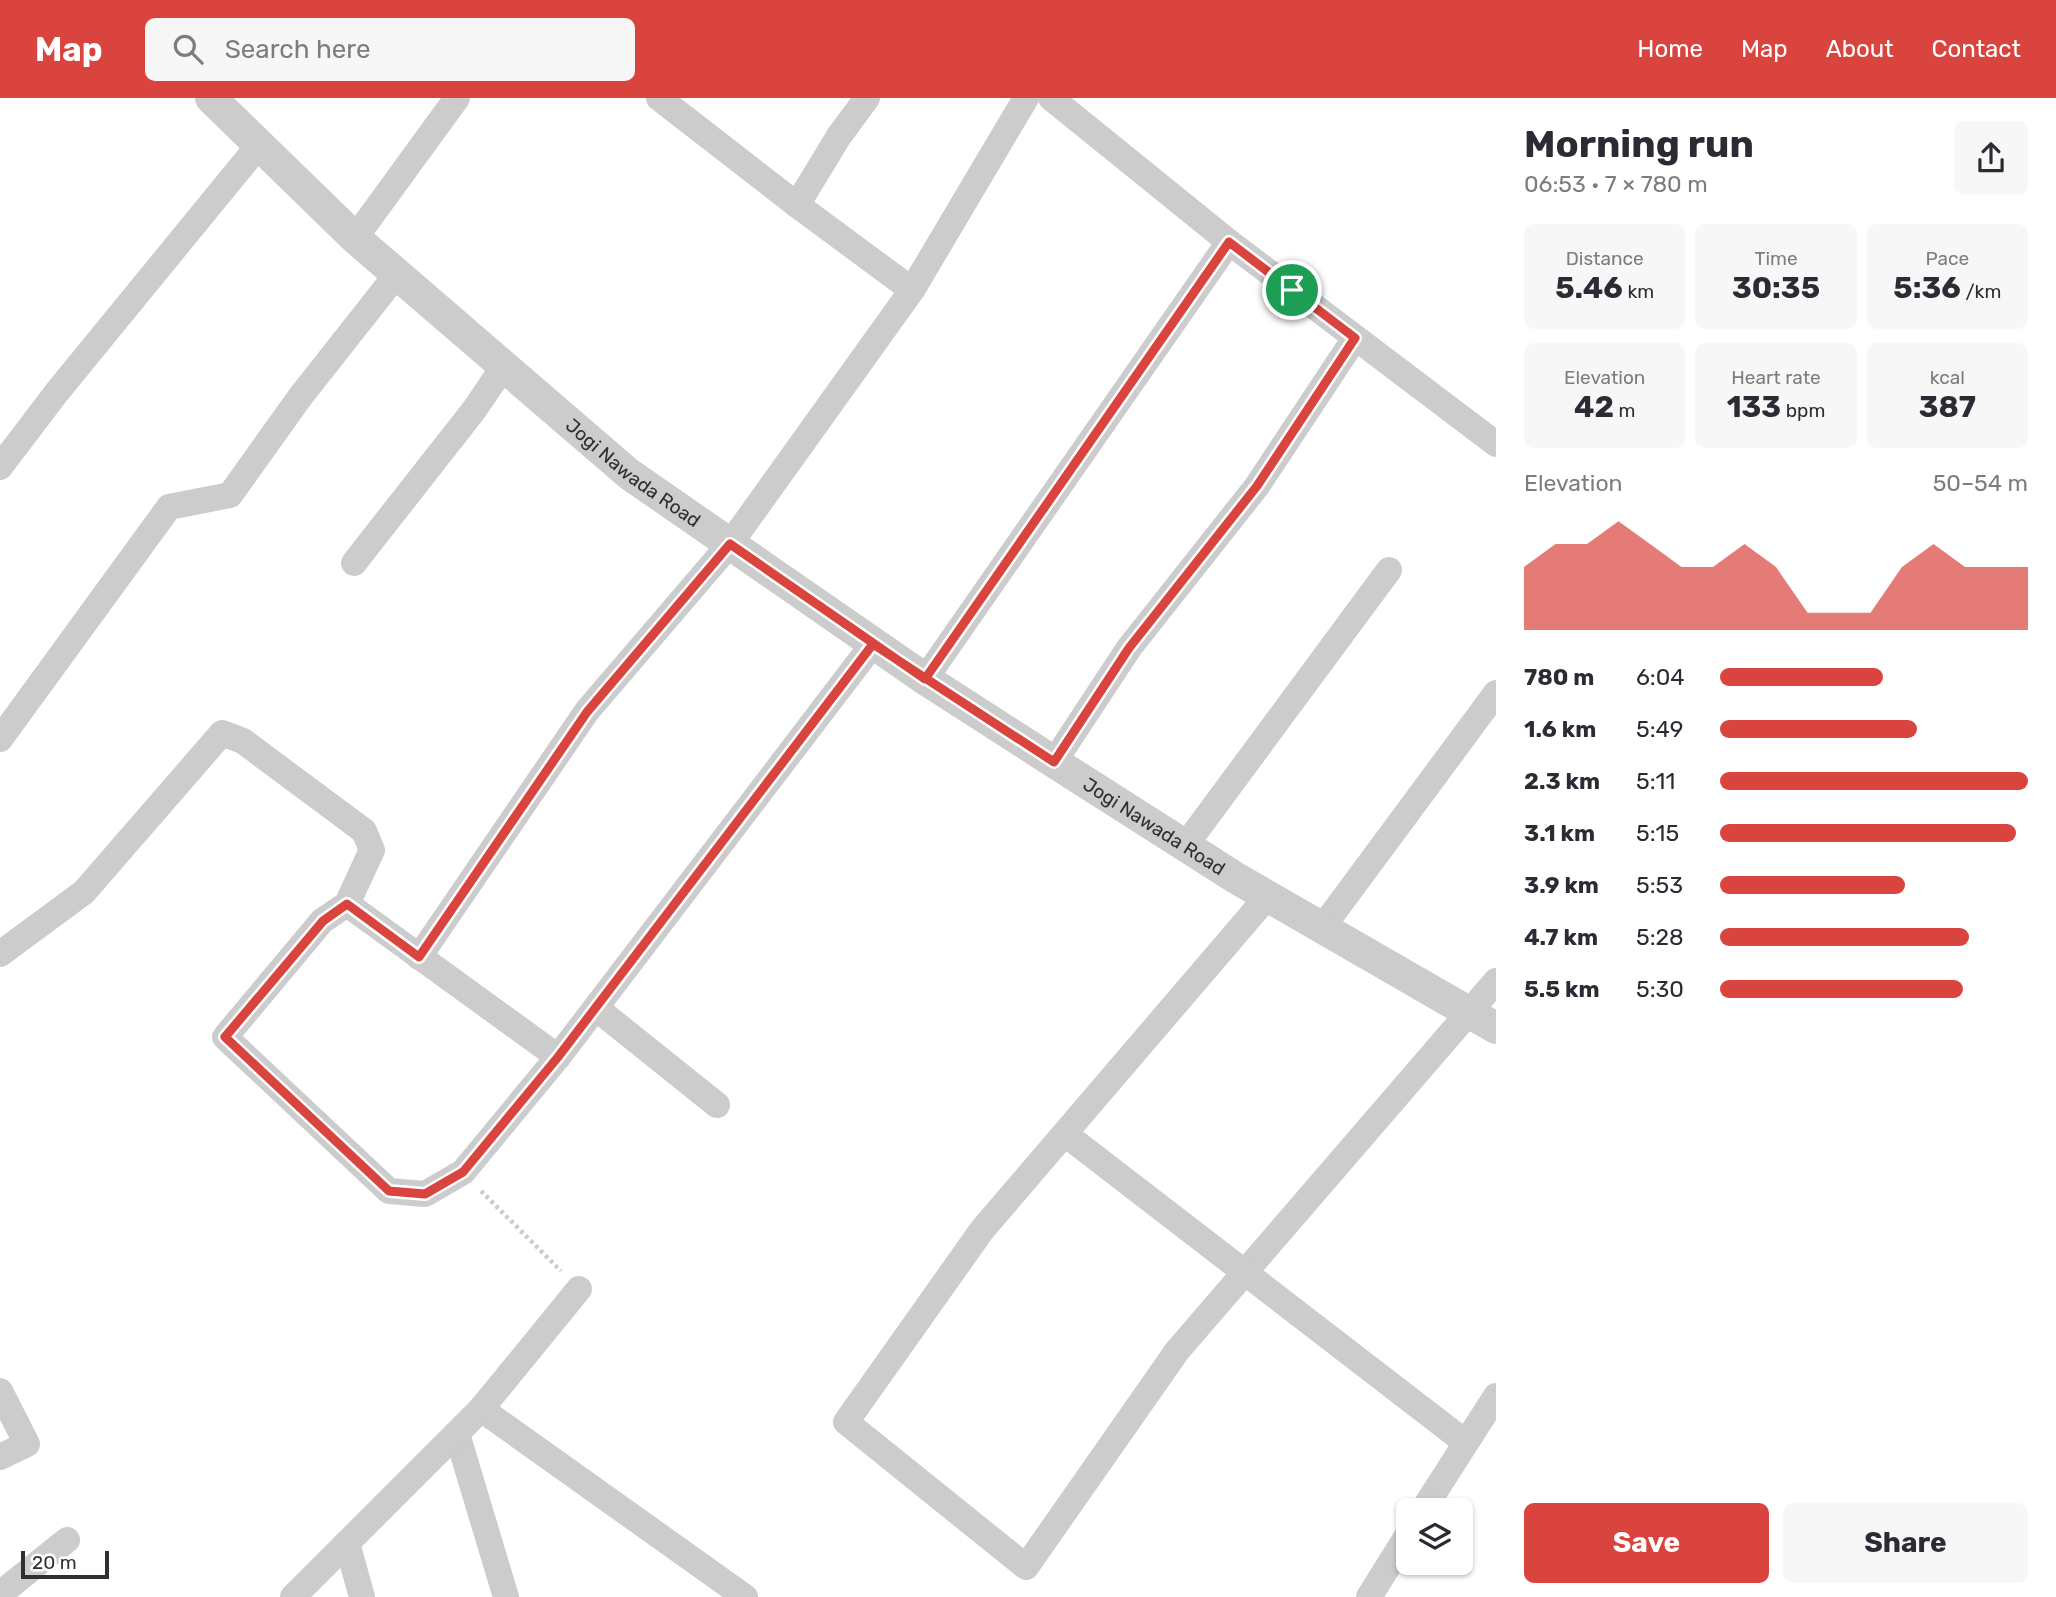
<!DOCTYPE html>
<html lang="en">
<head>
<meta charset="utf-8">
<style>
	:root { --surface:#fff; --page:#f7f7f7; --text:#2b2b33; --muted:#7c7c81; --accent:#d9443e }
	body { margin:0; font-family:Rubik,sans-serif; background:var(--page); color:var(--text); height:100vh; display:flex; flex-direction:column; font-size:26px; white-space:nowrap }
	* { box-sizing:border-box; margin:0 }
	p { font-size:23px; color:var(--muted) }
	.icon { flex:none; width:38px; height:38px; fill:none; stroke:currentColor; stroke-width:2; stroke-linecap:round; stroke-linejoin:round }
	.map { position:relative; flex:1; overflow:hidden }
	.sheet { display:flex; flex-direction:column; background:var(--surface); width:560px }
	.sheet>* { flex:none }
	.buttons { position:absolute; left:1396px; top:1400px; display:grid; gap:14px }
	.buttons a { display:grid; place-items:center; width:77px; height:77px; border-radius:10px; background:var(--surface); box-shadow:0 2px 5px #0004; font-size:35px }
	.scale { position:absolute; left:21px; bottom:18px; width:88px; box-sizing:border-box; padding-left:7px; border:4px solid #2f2f2f; border-top:0; font-size:19px; line-height:24px; white-space:nowrap; color:#2f2f2f; -webkit-text-stroke:5px #fff; paint-order:stroke }
	.pin { position:absolute; display:grid; place-items:center; width:60px; height:60px; color:#fff; margin:-30px; border:4px solid #fff; border-radius:50%; box-shadow:0 2px 7px #0007 }
	.round { display:grid; place-items:center; flex:none; width:74px; height:74px; border-radius:10px; background:var(--page) }
	.overview { display:flex; align-items:center; justify-content:space-between; height:119px; padding:0 28px }
	h1 { font-size:38px; font-weight:700; line-height:52px }
	.figures { display:grid; grid-template-columns:repeat(3,1fr); gap:10px; height:119px; padding:7px 28px }
	.figures div { display:grid; align-content:center; border-radius:10px; background:var(--page); text-align:center }
	.figures b { font-size:30px; font-weight:700 }
	.figures small { font-size:19px; font-weight:400 }
	.figures p { font-size:19px }
	.chart { height:196px; padding:14px 28px }
	.chart p { display:flex; justify-content:space-between }
	.chart svg { width:100%; height:126px; margin-top:7px; fill:var(--accent); opacity:.7 }
	.cta { display:flex; gap:14px; margin-top:auto; padding:14px 28px }
	.cta a { flex:1; height:80px; border-radius:10px; background:var(--accent); color:#fff; font-size:28px; font-weight:700; line-height:80px; text-align:center }
	.cta a+a { background:var(--page); color:var(--text) }
	ul { padding:0 28px; list-style:none; font-size:23px }
	li { display:grid; grid-template-columns:112px 84px 1fr; align-items:center; height:52px }
	li i { height:18px; border-radius:9px; background:var(--accent) }
	header { display:flex; align-items:center; gap:42px; box-sizing:border-box; height:98px; padding:0 35px; background:var(--accent); color:#fff }
	header strong { font-size:33px }
	nav { display:flex; gap:38px; margin-inline-start:auto; font-size:24px }
	.search { width:490px; height:63px; background:var(--page); display:flex; align-items:center; gap:18px; box-sizing:border-box; padding:0 24px; border-radius:10px; color:var(--muted); font-size:26px }
	main { display:flex; flex:1; min-height:0 }
	.map>svg:first-child { display:block }
</style>
</head>
<body>
<header>
<strong>Map</strong>
<div class="search"><svg class="icon" aria-label="search" viewBox="0 0 24 24"><circle cx="10" cy="10" r="6"/><path d="M15 15l6 6"/></svg>Search here</div>
<nav><a>Home</a><a>Map</a><a>About</a><a>Contact</a></nav>
</header>
<main>
<div class="map">
<svg width="1496" height="1499" viewBox="0 0 1496 1499">
	<rect width="100%" height="100%" fill="#fff"/>
	<g fill="none" stroke-linecap="round" stroke-linejoin="round">
		<path stroke="#ccc" stroke-width="4.5" stroke-dasharray="3.5 3.5" stroke-linecap="butt" d="M481,1093L561,1173"/>
		<g stroke="#ccc" stroke-width="26">
			<path d="M659,0L797,107L912,192"/>
			<path d="M1051,0L1229,144L1496,346"/>
			<path d="M797,107L839,38L867,0"/>
			<path d="M355,140L457,0"/>
			<path d="M0,369L57,294L259,47"/>
			<path d="M354,465L474,312L504,268"/>
			<path d="M925,581L1229,144"/>
			<path d="M0,641L169,409L230,397L300,299L397,176"/>
			<path d="M1054,664L1129,550L1257,388L1355,240"/>
			<path d="M1185,748L1389,472"/>
			<path d="M1267,799L982,1132L846,1324L1026,1469L1177,1253L1496,883"/>
			<path d="M347,806L558,959"/>
			<path d="M1322,830L1496,595"/>
			<path d="M0,856L84,794L222,635L243,643L364,733L372,752L347,806L322,823L225,939L389,1093L425,1096L463,1074L558,959L873,546"/>
			<path d="M419,859L587,613L730,446L912,192L1026,0"/>
			<path d="M596,910L717,1007"/>
			<path d="M1065,1036L1465,1344"/>
			<path d="M0,1293L27,1346L0,1359"/>
			<path d="M481,1311L745,1499"/>
			<path d="M457,1336L506,1499"/>
			<path d="M1423,1412L1496,1298"/>
			<path d="M347,1445L362,1499"/>
			<path d="M0,1496L67,1442"/>
			<path d="M293,1499L481,1311L579,1191"/>
			<path d="M1369,1499L1409,1435"/>
		</g>
		<path stroke="#ccc" stroke-width="32" id="s1" d="M211,0L355,140L629,376L925,581L1054,664L1236,780L1496,930"/>
	</g>
	<g fill="none" stroke-linecap="round" stroke-linejoin="round">
		<g stroke="#fff" stroke-width="14">
			<path id="route" d="M1292,192L1229,144L925,581C860,536 795,491 730,446L587,614L419,859L347,806L323,823L225,939L389,1093L425,1096L463,1074L558,959L873,546L1054,664L1129,550L1257,388L1355,240L1292,192"/>
		</g>
		<use href="#route" stroke="#d9443e" stroke-width="9"/>
	</g>
	<g text-anchor="middle" stroke-width="7" stroke-linejoin="round" paint-order="stroke">
		<g font-size="19" fill="#2f2f2f" stroke="#fff">
			<text dy="7" stroke="none"><textPath href="#s1" startOffset="565">Jogi Nawada Road</textPath></text>
			<text dy="7" stroke="none"><textPath href="#s1" startOffset="1195">Jogi Nawada Road</textPath></text>
		</g>
	</g>
</svg>
<div class="buttons">
<a><svg class="icon" aria-label="layers" viewBox="0 0 24 24"><path d="M12 4l9 5-9 5-9-5zM3 14l9 5 9-5"/></svg></a>
</div>
<div class="scale">20 m</div>
<div class="pin" style="left:1292px;top:192px;background:#1e9e55"><svg class="icon" aria-label="arrive" viewBox="0 0 24 24"><path d="M6 21V4h12l-3 4 3 4H6"/></svg></div>
</div>
<section class="sheet">
<div class="overview"><div><h1>Morning run</h1><p>06:53 · 7 × 780 m</p></div><a class="round"><svg class="icon" aria-label="share" viewBox="0 0 24 24"><path d="M12 15V3M7 8l5-5 5 5M5 13v7h14v-7"/></svg></a></div>
<div class="figures">
<div><p>Distance</p><b>5.46<small> km</small></b></div>
<div><p>Time</p><b>30:35</b></div>
<div><p>Pace</p><b>5:36<small> /km</small></b></div>
</div>
<div class="figures">
<div><p>Elevation</p><b>42<small> m</small></b></div>
<div><p>Heart rate</p><b>133<small> bpm</small></b></div>
<div><p>kcal</p><b>387</b></div>
</div>
<div class="chart"><p><span>Elevation</span>50–54 m</p>
<svg viewBox="0 0 160 44" preserveAspectRatio="none"><path d="M0 44V22L10 14L20 14L30 6L40 14L50 22L60 22L70 14L80 22L90 38L100 38L110 38L120 22L130 14L140 22L150 22L160 22V44z"/></svg>
</div>
<ul>
<li><b>780 m</b>6:04<i style="width:53%"></i></li>
<li><b>1.6 km</b>5:49<i style="width:64%"></i></li>
<li><b>2.3 km</b>5:11<i style="width:100%"></i></li>
<li><b>3.1 km</b>5:15<i style="width:96%"></i></li>
<li><b>3.9 km</b>5:53<i style="width:60%"></i></li>
<li><b>4.7 km</b>5:28<i style="width:81%"></i></li>
<li><b>5.5 km</b>5:30<i style="width:79%"></i></li>
</ul>
<div class="cta"><a>Save</a><a>Share</a></div>
</section>
</main>
</body>
</html>
